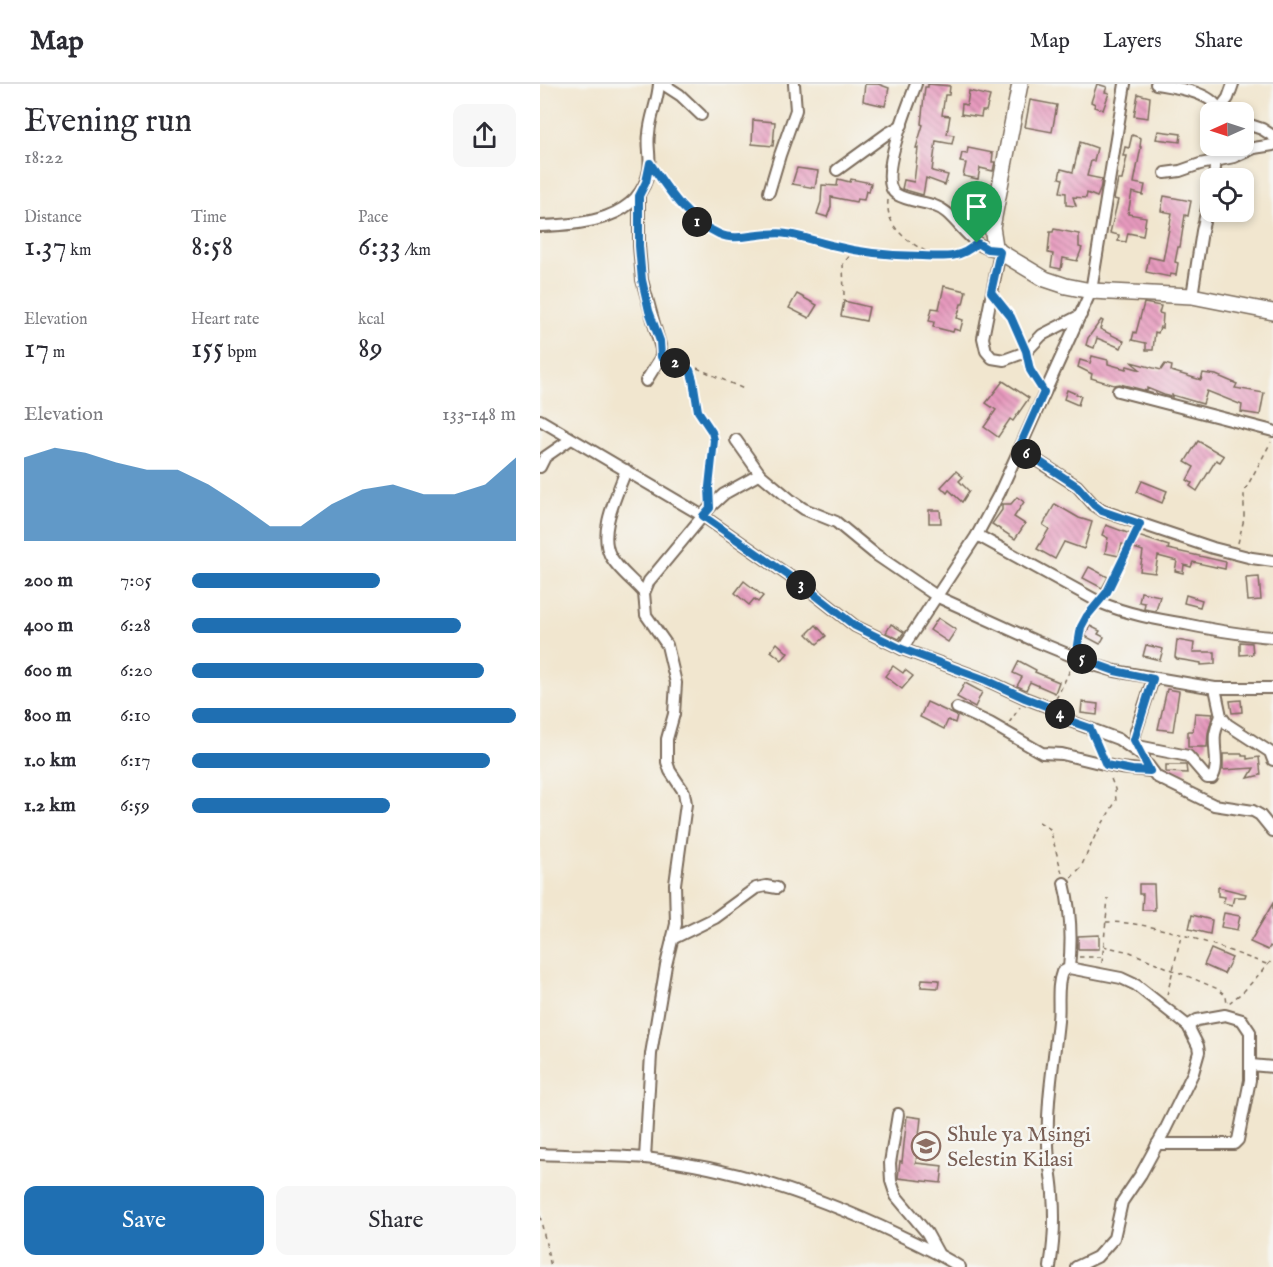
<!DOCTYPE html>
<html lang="en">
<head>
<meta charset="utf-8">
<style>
	:root { --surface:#fff; --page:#f7f7f7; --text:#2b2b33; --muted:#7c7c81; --line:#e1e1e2; --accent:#1f6fb2 }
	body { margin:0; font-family:"IM FELL English",serif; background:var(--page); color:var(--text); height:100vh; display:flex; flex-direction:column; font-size:22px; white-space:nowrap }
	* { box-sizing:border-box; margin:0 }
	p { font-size:20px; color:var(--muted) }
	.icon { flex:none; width:33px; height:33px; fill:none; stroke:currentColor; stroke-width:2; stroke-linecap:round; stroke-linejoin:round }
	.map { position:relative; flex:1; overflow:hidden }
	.side { display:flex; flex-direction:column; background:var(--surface); width:540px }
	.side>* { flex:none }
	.needle { width:39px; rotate:267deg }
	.buttons { position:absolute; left:660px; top:18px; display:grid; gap:12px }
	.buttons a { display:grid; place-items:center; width:54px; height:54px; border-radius:12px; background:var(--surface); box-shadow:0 3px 9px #0003; font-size:30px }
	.pin { position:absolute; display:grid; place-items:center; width:51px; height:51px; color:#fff; margin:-62px -26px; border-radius:50% 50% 50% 0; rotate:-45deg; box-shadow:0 0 6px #0007 }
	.pin .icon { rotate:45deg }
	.km { position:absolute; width:30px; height:30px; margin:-15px; border-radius:50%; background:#222; color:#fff; font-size:16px; line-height:30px; text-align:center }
	.round { display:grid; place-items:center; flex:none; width:63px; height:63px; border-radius:12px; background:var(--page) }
	.head { display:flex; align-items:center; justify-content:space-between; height:102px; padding:0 24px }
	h1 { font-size:33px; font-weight:600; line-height:45px }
	.figures { display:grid; grid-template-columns:repeat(3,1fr); gap:9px; height:102px; padding:6px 24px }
	.figures div { display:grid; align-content:center }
	.figures b { font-size:30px; font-weight:600 }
	.figures small { font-size:16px; font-weight:400 }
	.figures p { font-size:16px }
	.chart { height:168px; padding:12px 24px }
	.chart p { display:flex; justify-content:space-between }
	.chart svg { width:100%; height:108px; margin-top:6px; fill:var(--accent); opacity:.7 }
	.action { display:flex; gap:12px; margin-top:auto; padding:12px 24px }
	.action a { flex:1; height:69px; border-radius:12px; background:var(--accent); color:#fff; font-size:24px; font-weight:600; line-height:69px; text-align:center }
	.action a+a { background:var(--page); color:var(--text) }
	ul { padding:0 24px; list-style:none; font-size:20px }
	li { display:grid; grid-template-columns:96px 72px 1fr; align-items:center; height:45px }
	li i { height:15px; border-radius:8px; background:var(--accent) }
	header { display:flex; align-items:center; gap:36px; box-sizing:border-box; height:84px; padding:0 30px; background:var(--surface); border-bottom:2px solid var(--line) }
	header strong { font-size:28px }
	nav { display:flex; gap:33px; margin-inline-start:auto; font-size:21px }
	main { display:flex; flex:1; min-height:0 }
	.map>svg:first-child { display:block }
</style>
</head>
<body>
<header>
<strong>Map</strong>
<nav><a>Map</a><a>Layers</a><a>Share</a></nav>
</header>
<main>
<section class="side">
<div class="head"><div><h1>Evening run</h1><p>18:22</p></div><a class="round"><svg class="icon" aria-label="share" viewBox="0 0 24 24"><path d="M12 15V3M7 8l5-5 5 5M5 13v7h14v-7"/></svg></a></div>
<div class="figures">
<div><p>Distance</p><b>1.37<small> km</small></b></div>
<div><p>Time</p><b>8:58</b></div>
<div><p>Pace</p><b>6:33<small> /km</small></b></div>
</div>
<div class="figures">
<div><p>Elevation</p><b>17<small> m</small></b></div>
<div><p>Heart rate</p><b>155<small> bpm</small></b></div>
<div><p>kcal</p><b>89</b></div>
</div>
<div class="chart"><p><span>Elevation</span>133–148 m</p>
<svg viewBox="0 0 160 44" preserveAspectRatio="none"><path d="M0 44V10L10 6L20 8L30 12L40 15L50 15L60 21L70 29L80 38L90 38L100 29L110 23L120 21L130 25L140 25L150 21L160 10V44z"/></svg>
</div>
<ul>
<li><b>200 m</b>7:05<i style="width:58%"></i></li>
<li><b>400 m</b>6:28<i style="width:83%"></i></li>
<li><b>600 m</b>6:20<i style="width:90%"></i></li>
<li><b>800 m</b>6:10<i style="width:100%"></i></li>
<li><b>1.0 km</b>6:17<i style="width:92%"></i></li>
<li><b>1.2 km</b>6:59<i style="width:61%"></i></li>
</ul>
<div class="action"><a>Save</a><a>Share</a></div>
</section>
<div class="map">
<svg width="733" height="1183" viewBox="0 0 733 1183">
	<defs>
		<pattern id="building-back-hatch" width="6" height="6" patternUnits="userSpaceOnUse" patternTransform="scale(1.5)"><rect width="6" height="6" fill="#e79abe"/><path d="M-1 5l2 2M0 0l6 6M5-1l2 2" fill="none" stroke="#bc7e9a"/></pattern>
	</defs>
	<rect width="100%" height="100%" fill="#f6f6f2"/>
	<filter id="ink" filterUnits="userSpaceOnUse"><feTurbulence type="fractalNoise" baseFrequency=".0167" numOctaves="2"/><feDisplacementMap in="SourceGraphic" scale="12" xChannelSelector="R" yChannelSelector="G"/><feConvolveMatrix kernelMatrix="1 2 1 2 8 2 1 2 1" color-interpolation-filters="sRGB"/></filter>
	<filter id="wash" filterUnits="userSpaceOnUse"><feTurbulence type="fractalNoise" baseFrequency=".008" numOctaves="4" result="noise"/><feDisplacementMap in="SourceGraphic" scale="24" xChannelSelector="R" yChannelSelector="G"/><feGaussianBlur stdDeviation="1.35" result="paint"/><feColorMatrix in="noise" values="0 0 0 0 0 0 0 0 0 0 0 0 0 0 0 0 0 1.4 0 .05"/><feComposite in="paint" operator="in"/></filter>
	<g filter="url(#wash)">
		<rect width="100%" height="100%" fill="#f1e6cf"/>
		<g id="blocks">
			<g fill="url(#building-back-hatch)">
				<path d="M325,0H338L349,4L345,22L323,17Z"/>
				<path d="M388,0L410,2L409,11H405L402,31L410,32L407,50L414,51L412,60L396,57L392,87L408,91L405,101L386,94L383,111L362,105L364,96L374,98L378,64H376L383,41L381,40L385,3H388Z"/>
				<path d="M557,0L567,3L565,8L569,9L563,26L554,23L555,20L551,18Z"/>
				<path d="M429,7L450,12L446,27H442L441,33L421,30L422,20L427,21Z"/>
				<path d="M598,10L610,13L608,34L594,32Z"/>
				<path d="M490,16L517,21L512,48L485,43Z"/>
				<path d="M213,36L235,38L233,62L212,60Z"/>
				<path d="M618,47L641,50L640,58L616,55Z"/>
				<path d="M592,51L601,54L600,63H601L594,99L605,101L603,111L592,108L588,130L606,133L603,152L588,149L586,158L578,157L579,151L570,149L578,116L574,115L578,96H582L587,72H583L585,63L589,64Z"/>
				<path d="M540,58L557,64L554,77H551L547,92L562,95L560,106L557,113L547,109L546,114L533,113L536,122L526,121V109L520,108L523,95L519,94L521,85L533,88Z"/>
				<path d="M428,64L453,69L452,78H455L453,87L440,84L438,95L423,92L426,79L420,78L422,69L427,70Z"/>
				<path d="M257,84L278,87L275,104L252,100Z"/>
				<path d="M298,95L310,98L311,95L331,99L329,108L326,107L324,116L317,115L316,118L291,113V123L287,133L277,130L281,118L282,101L297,102Z"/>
				<path d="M624,112L651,117L648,132L645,131L640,163H638L635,178L638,179L636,191L631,190L630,193L606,188L609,173L623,176L632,129L621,127Z"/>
				<path d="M514,145L539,150V163L542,164L537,177L523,174L521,185L511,183L513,170L508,169L510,148H513Z"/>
				<path d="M404,202L426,207L423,220H421L417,234L423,236L420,247L414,245L413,248L393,243L394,238L389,237L392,224L399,225Z"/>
				<path d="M257,210L277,221L269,234L249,224Z"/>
				<path d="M304,217L329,223L326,237L301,232Z"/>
				<path d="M604,219L621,222L619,229L623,230L622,244L620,243L618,249L615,248L613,266H606V259L592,256L594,248L596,249Z"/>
				<path d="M561,236L563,237L560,245L584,257L581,264L557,254L554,264L546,261L548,254Z"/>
				<path d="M552,272L568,276V280L586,285L587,282L601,286L591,278L621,286L625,280L632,282L631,287L661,296L663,289L676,291L697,300L695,304L724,309L720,331L701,328L702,321L667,307L663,320L632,311V313L624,311L607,304V307L580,300L574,301L551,294L552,290L538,283L540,276L550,279Z"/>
				<path d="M463,297L489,314L473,337L470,335L458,353L444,343L456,326L446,319Z"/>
				<path d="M527,306L541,312L538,321L524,315Z"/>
				<path d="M658,357L684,372L680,378L676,376L657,407L650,402L652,399L647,396L654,383L645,378Z"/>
				<path d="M416,387L423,393L419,397L429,407L422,418L409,406L407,409L401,403Z"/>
				<path d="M602,397L627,407L622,419L597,408Z"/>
				<path d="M477,413L484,418L474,433L485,440L475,455L452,440L462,426V420H471Z"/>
				<path d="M515,420L539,434L552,438L544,465L524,458L515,475L497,465L509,445L503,441Z"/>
				<path d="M389,426H400L401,439H389Z"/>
				<path d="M566,441L598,453V452L629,462L628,465L686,478L685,485L653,478L651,483L644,481L643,489L635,487L637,477L618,472L615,489L600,487L603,467L582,460L579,472L565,469L568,454L562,451Z"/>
				<path d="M549,483L568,493L562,504L543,494Z"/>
				<path d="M719,493L721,516L708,517L706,494Z"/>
				<path d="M204,497L223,512L218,518L214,515L209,521L195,509Z"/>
				<path d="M601,508L620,512L616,527L604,525L605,519L599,518Z"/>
				<path d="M646,511L662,516L660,523L644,519Z"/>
				<path d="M398,534L416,546L408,558L390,546Z"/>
				<path d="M351,540L364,548L359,555L346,549Z"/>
				<path d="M276,541L286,552L277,560L267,550Z"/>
				<path d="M550,542L560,547L558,550L564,553L560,560L545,552Z"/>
				<path d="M637,556L654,559L653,568H675V580L661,581V579L637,575L635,573Z"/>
				<path d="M700,558L712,559L713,570L700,571Z"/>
				<path d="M237,559L248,569L242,576L231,567Z"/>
				<path d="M606,561L623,565L620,576L603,572Z"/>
				<path d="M479,577L496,586L495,588L519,598L515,609L490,598L486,606L477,602L482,593L473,589Z"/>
				<path d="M353,582L363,589L365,586L373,592L362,605L345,592Z"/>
				<path d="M425,599L442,608L435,623L417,613Z"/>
				<path d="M627,605L639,607L633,647L618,645Z"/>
				<path d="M701,616L702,628L692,629L690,617Z"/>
				<path d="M387,618L417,632L415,639L408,636L404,645L380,633Z"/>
				<path d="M542,618L558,620L557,631L541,629Z"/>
				<path d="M655,629L673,630L668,649L667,663H648V647H653Z"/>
				<path d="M683,670H702V672H707V675L719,673L721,691L708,694L714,684L683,686Z"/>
				<path d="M626,681H646L647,689L626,688Z"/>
				<path d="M599,800H614L615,826H602L603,810H599Z"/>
				<path d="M678,803L706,810L705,813H694L692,821L683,819L685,813L678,812Z"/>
				<path d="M733,819V864L730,862L728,866L710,858Z"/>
				<path d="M684,829L700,832L697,846L681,843Z"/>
				<path d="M652,831L672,836L670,850L649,845Z"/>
				<path d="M559,851V865H538V852Z"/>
				<path d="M671,865L692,874L684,890L664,881Z"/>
				<path d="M382,895L399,896L398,904L381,903Z"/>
				<path d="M367,1032L381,1034L376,1079L403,1082L401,1099L358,1094L360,1077L362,1078Z"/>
			</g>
		</g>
	</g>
	<g filter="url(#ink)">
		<use href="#blocks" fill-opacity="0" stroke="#7b6c5c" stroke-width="1.5"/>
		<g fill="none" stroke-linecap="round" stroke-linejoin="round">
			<g stroke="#7b6c5c" stroke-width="14">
				<g id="street">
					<path d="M123,0L140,11L161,31"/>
					<path d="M376,0C369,20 336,96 356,110C372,120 392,116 407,129C423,143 435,166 458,166"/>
					<path d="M616,0C633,3 675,8 679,28"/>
					<path d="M679,26L688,14L693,0"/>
					<path d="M704,39L722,45L733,52"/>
					<path d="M297,86L348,49L362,41"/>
					<path d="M625,89L640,87L660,80L694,73L714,64L733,61"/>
					<path d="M674,94L677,62"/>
					<path d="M229,108L240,71L256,26L254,0"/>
					<path d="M99,112V162L102,196L121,265V273L106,297"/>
					<path d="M0,142C41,141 100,136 109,86C111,74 107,62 109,50C110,33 118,17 119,0"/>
					<path d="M460,168L443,254L446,267L452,274L464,276L486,268L502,251L541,231"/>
					<path d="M652,212L662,147L670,111"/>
					<path d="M578,307L733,347"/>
					<path d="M0,336L163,432L268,505L315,542L362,565L446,596L485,614L511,624L530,637L578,655L604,673"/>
					<path d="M196,356L220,390L251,416L264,425L296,438L335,470L398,513L493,556L554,581L575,587L675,604H733"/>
					<path d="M479,365L537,402L554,421L563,427L673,464L712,474L733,477"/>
					<path d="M0,383L5,373L31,355"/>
					<path d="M86,386C78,409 58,447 70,471C77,485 94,497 104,509"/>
					<path d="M437,451L559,518C587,530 615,535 645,540C674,546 703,551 733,553"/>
					<path d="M362,565L437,451L459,410L551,207L585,0"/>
					<path d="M613,595L595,650V660L598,662L648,672L667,694H672C680,682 673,664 675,650C676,644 678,638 681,632"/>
					<path d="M675,604L681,632L687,640L730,668L733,676"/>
					<path d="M417,624L450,639L502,669L522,670L580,684L611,687"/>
					<path d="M608,681L617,693L674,721L713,727L720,731L733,747"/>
					<path d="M132,855L175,834L216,804L226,802L237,804"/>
					<path d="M529,884L581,894L596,901L648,942L658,962L659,968L653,989L625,1046L601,1090L582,1118L574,1154L557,1173L536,1183"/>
					<path d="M711,981L733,983"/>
					<path d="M358,1030L350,1079L351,1097L356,1112L387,1149L398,1169"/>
					<path d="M617,1060H694L698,1056L710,996V948L702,936L685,931L657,936L648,942"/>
					<path d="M0,1070C35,1072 71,1071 105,1074C193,1083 280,1113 359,1151C380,1161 400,1170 420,1183"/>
					<path d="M105,1074L111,970L126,881L136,840L135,800L146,720L144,708L130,687L127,678V655L134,630L136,599L127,561L106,531L104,509L109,497L119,485L171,422L184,410L220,390"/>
					<path d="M510,1183C514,1159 515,1134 513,1110C512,1093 508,1077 508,1060C506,1019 514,978 518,937C520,920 516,904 522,888L529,884C532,855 531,827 524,799"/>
				</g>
			</g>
			<g stroke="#7b6c5c" stroke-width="18">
				<path id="secondary" d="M480,0L452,143L455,162L460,168L505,195L526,202L551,207L652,212L733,228"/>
			</g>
			<g stroke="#7b6c5c" stroke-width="1.5" stroke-dasharray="4.5 4.5" stroke-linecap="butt">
				<path d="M119,92C134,115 160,151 190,153C209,154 227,147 246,149C270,153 294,162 318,167"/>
				<path d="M348,116C345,145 371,160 393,171"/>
				<path d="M304,211L303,180L311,170L318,167L339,171L414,173L428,167"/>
				<path d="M460,218L471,233L482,258"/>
				<path d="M130,277L150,286C156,299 153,312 158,325C162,337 172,344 174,356L169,410"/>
				<path d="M487,277L498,300"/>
				<path d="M148,284H157L206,306"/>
				<path d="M698,459L704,435V408L731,358"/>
				<path d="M567,509L596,448"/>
				<path d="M537,563L541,543L552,526"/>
				<path d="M516,615L532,582"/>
				<path d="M469,639L480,623"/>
				<path d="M556,659L561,668"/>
				<path d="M499,738L510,745L522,789"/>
				<path d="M531,794L541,783L555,752L576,717L575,705L570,692"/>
				<path d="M566,838C622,838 677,863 729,881"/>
				<path d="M563,862L590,868L678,905L686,912L687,921"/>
				<path d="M539,873H561"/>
				<path d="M562,879L568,814"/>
				<path d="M627,911L641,852"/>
				<path d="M689,919L704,907L733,875"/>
				<path d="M0,1132L11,1183"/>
			</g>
			<use href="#street" stroke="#fff" stroke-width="10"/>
			<use href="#secondary" stroke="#fff" stroke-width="15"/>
		</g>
	</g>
	<g fill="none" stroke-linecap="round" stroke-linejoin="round" filter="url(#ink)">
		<g stroke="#fff" stroke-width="12">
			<path id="route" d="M110,79C129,107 146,135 179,150C198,159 225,146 247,150C262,152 277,158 291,161C322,169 351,172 382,172C404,173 421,175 437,159L447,165L458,166L460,168L451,208L471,233L486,267L490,286L504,308L479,364L537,402L554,421L562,427L600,440L567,508L547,532L541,543L536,573L575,587L613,595L594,656L610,687L592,686L566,681L550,644L530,637L511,624L485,614L446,596L362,565L315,542L268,505L163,432L170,424L169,403L174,356L172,348L158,327L153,296L150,286L121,273L120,257L109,227L102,196L99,162V112L106,98Z"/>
		</g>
		<use href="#route" stroke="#1f6fb2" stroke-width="8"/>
	</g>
	<defs>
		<g id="school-ring" transform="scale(1.5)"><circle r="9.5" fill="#f6f6f2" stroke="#8d6e63" stroke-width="1.5"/><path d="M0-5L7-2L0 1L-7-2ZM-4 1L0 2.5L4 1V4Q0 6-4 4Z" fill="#8d6e63"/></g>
	</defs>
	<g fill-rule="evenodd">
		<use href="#school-ring" x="386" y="1062"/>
	</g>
	<g text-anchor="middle" stroke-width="5" stroke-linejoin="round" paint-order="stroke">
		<g font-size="22" fill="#785e54" stroke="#f6f6f2" text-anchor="start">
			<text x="407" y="1057">Shule ya Msingi<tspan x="407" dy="25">Selestin Kilasi</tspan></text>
		</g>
	</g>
</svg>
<div class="buttons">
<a><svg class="needle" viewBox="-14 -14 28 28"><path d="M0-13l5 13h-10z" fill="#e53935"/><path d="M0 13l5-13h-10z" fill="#7c7c81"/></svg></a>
<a><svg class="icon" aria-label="locate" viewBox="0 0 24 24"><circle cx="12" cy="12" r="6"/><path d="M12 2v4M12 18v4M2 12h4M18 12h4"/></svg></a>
</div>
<div class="pin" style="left:437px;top:159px;background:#1e9e55"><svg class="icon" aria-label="arrive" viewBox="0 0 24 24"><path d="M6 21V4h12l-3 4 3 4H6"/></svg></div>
<b class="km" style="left:157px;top:138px">1</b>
<b class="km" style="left:135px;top:279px">2</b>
<b class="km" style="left:261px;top:501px">3</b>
<b class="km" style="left:520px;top:630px">4</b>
<b class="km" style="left:542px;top:575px">5</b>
<b class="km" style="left:486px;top:370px">6</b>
</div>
</main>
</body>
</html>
